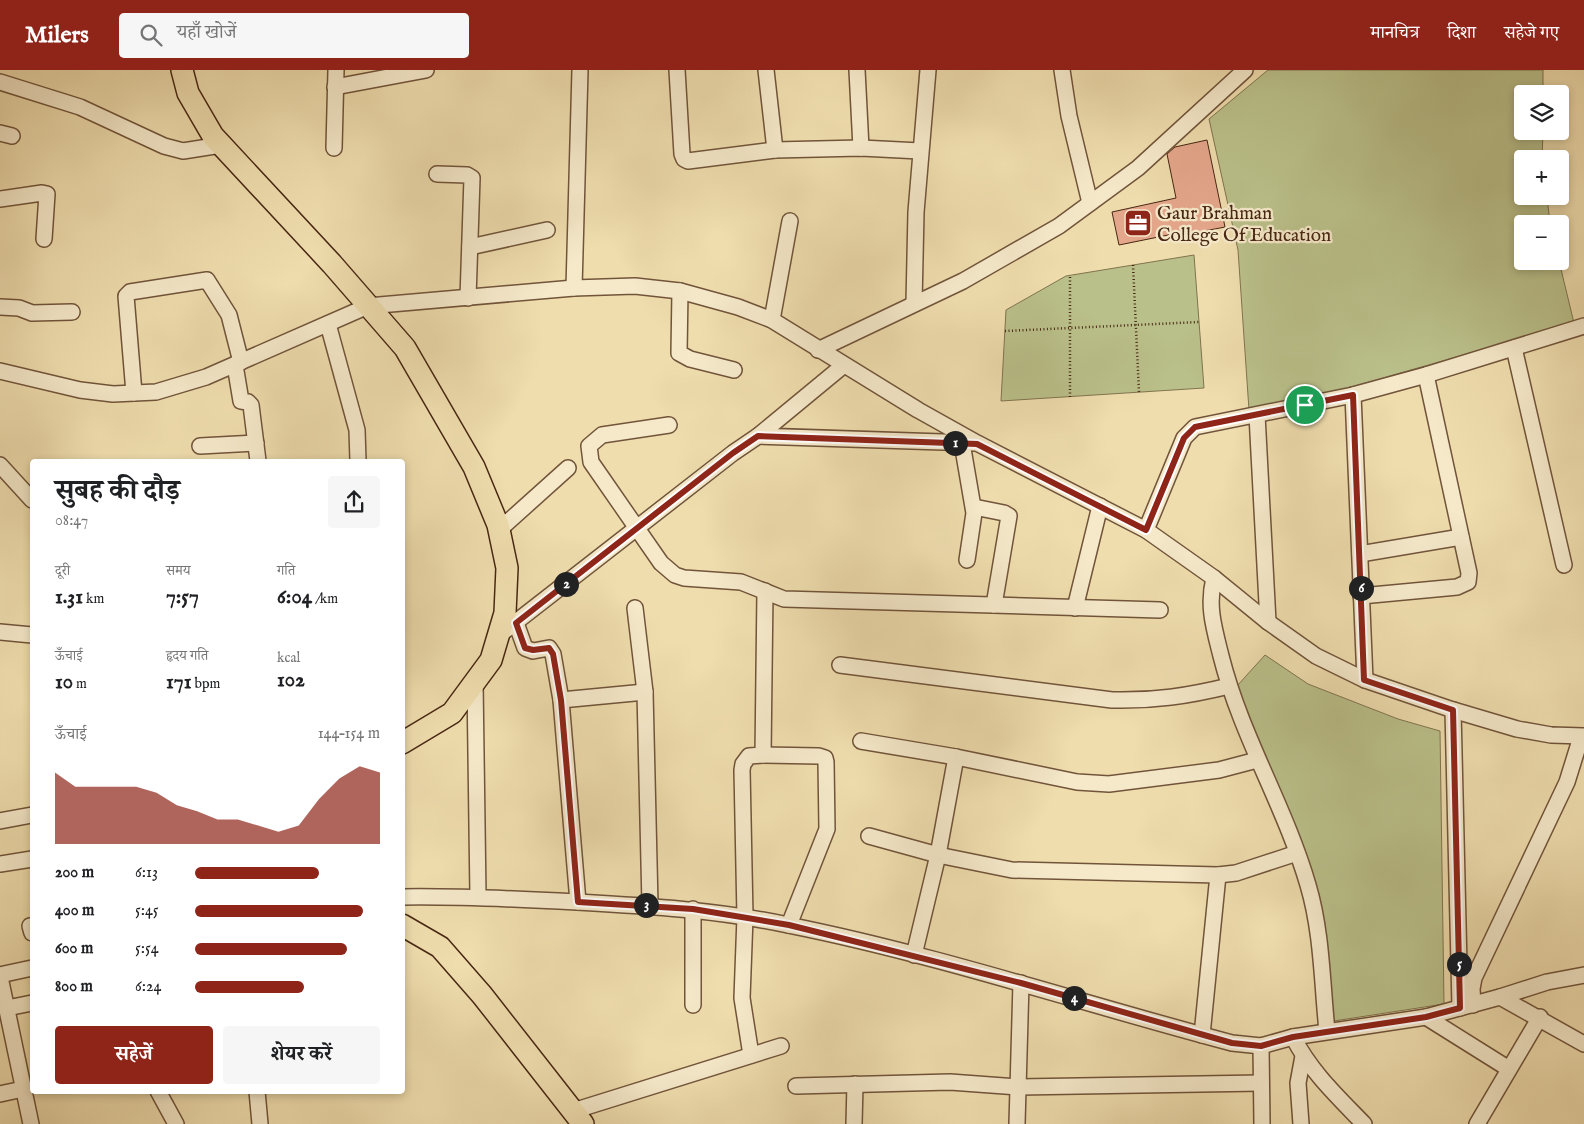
<!DOCTYPE html>
<html lang="hi">
<head>
<meta charset="utf-8">
<style>
	:root { --surface:#fff; --page:#f6f6f6; --text:#202124; --muted:#757577; --accent:#8f2418 }
	body { margin:0; font-family:"IM FELL English","Noto Serif Devanagari",serif; background:var(--page); color:var(--text); height:100vh; display:flex; flex-direction:column; font-size:19px; white-space:nowrap }
	* { box-sizing:border-box; margin:0 }
	p { font-size:16px; color:var(--muted) }
	.icon { flex:none; width:28px; height:28px; fill:none; stroke:currentColor; stroke-width:2; stroke-linecap:round; stroke-linejoin:round }
	.map { position:relative; flex:1; overflow:hidden }
	.side { position:absolute; left:30px; top:389px; width:375px; height:635px; display:flex; flex-direction:column; background:var(--surface); border-radius:5px; box-shadow:0 2px 8px #0003 }
	.side>* { flex:none }
	.buttons { position:absolute; left:1514px; top:15px; display:grid; gap:10px }
	.buttons a { display:grid; place-items:center; width:55px; height:55px; border-radius:5px; background:var(--surface); box-shadow:0 2px 8px #0003; font-size:25px }
	.pin { position:absolute; display:grid; place-items:center; width:42px; height:42px; color:#fff; margin:-21px; border:2px solid #fff; border-radius:50%; box-shadow:0 1px 5px #0007 }
	.km { position:absolute; width:25px; height:25px; margin:-12px; border-radius:50%; background:#222; color:#fff; font-size:14px; line-height:25px; text-align:center }
	.round { display:grid; place-items:center; flex:none; width:52px; height:52px; border-radius:5px; background:var(--page) }
	.head { display:flex; align-items:center; justify-content:space-between; height:85px; padding:0 25px }
	h1 { font-size:28px; font-weight:700; line-height:38px }
	.stats { display:grid; grid-template-columns:repeat(3,1fr); gap:8px; height:85px; padding:5px 25px }
	.stats div { display:grid; align-content:center }
	.stats b { font-size:21px; font-weight:700 }
	.stats small { font-size:14px; font-weight:400 }
	.stats p { font-size:14px }
	.chart { height:140px; padding:10px 25px }
	.chart p { display:flex; justify-content:space-between }
	.chart svg { width:100%; height:90px; margin-top:5px; fill:var(--accent); opacity:.7 }
	.action { display:flex; gap:10px; margin-top:auto; padding:10px 25px }
	.action a { flex:1; height:58px; border-radius:5px; background:var(--accent); color:#fff; font-size:20px; font-weight:700; line-height:58px; text-align:center }
	.action a+a { background:var(--page); color:var(--text) }
	ul { padding:0 25px; list-style:none; font-size:16px }
	li { display:grid; grid-template-columns:80px 60px 1fr; align-items:center; height:38px }
	li i { height:12px; border-radius:6px; background:var(--accent) }
	header { display:flex; align-items:center; gap:30px; box-sizing:border-box; height:70px; padding:0 25px; background:var(--accent); color:#fff }
	header strong { font-size:24px }
	nav { display:flex; gap:28px; margin-inline-start:auto; font-size:18px }
	.search { width:350px; height:45px; background:var(--page); display:flex; align-items:center; gap:12px; box-sizing:border-box; padding:0 18px; border-radius:5px; color:var(--muted); font-size:19px }
	.map>svg:first-child { display:block }
</style>
</head>
<body>
<header>
<strong>Milers</strong>
<div class="search"><svg class="icon" aria-label="search" viewBox="0 0 24 24"><circle cx="10" cy="10" r="6"/><path d="M15 15l6 6"/></svg>यहाँ खोजें</div>
<nav><a>मानचित्र</a><a>दिशा</a><a>सहेजे गए</a></nav>
</header>
<div class="map">
<svg width="1584" height="1054" viewBox="0 0 1584 1054">
	<rect width="100%" height="100%" fill="#efddae"/>
	<filter id="stains"><feTurbulence type="fractalNoise" baseFrequency=".004" numOctaves="4"/><feColorMatrix values="0 0 0 0 .2 0 0 0 0 .09 0 0 0 0 .02 0 0 0 .5 -.17"/></filter>
	<radialGradient id="worn" r=".72"><stop offset=".6" stop-color="#630" stop-opacity="0"/><stop offset="1" stop-color="#630" stop-opacity=".3"/></radialGradient>
	<g fill="#bac08a" stroke="#80744e">
		<path d="M1268,0H1543V24H1522V61H1543L1542,89H1522V126H1547L1550,154H1522V191H1559L1574,253L1338,321L1249,340L1238,180L1209,49Z"/>
		<path d="M1194,185L1204,318L1001,331L1006,240L1066,206Z"/>
		<path d="M1265,585L1308,614L1398,649L1440,661L1444,934L1334,951L1318,827L1237,616Z"/>
	</g>
	<path fill="#e5a78c" stroke="#472713" d="M1207,70L1225,157L1184,165L1183,162L1119,175L1112,142L1176,128L1167,84L1175,77Z"/>
	<g fill="none" stroke-linecap="round" stroke-linejoin="round">
		<g stroke="#71543a" stroke-width="18">
			<g id="minor">
				<path d="M677,0L682,84L684,89L688,91L775,80L861,78L920,81"/>
				<path d="M766,0L775,80"/>
				<path d="M857,0L861,78"/>
				<path d="M1062,0L1069,46L1090,133"/>
				<path d="M0,12L80,37L164,76L183,81L221,75"/>
				<path d="M335,17L426,0"/>
				<path d="M0,63L12,66"/>
				<path d="M334,78L336,0"/>
				<path d="M437,104L467,105L472,108L468,228"/>
				<path d="M0,129L42,123L47,124L44,169"/>
				<path d="M470,177L547,160"/>
				<path d="M574,218L580,0"/>
				<path d="M680,221L679,283L690,289L734,300"/>
				<path d="M914,233L916,142L928,0"/>
				<path d="M0,237L19,238L32,243L72,242"/>
				<path d="M772,250L790,151"/>
				<path d="M328,254L357,360L358,391"/>
				<path d="M1514,278L1564,495"/>
				<path d="M818,280L963,211L1059,156L1138,98L1245,0"/>
				<path d="M235,295L241,331L248,332L251,335L258,391"/>
				<path d="M0,301L80,320L113,324L156,322L206,307L368,236L574,218L635,216L680,221L738,237L772,250L918,340L977,373L1146,460L1214,508L1268,552L1316,586L1365,610L1453,640L1517,659L1551,665L1584,666"/>
				<path d="M134,323L126,226L130,222L207,210L229,245L241,292"/>
				<path d="M1353,325L1365,610"/>
				<path d="M1257,345L1268,552"/>
				<path d="M669,355L602,365L589,376L591,392L661,493L675,505L684,508L741,512L784,529L1160,540"/>
				<path d="M758,366L974,373"/>
				<path d="M962,373L974,443L967,490"/>
				<path d="M200,376L256,373"/>
				<path d="M0,395L32,430"/>
				<path d="M974,437L1004,443L1009,446L994,535"/>
				<path d="M499,460L568,398"/>
				<path d="M1146,460L1184,368L1195,357L1353,325L1426,305L1584,256"/>
				<path d="M1360,484L1461,467"/>
				<path d="M1214,508C1207,536 1214,558 1221,586C1241,666 1285,736 1308,815C1322,862 1322,913 1327,961"/>
				<path d="M1361,526L1457,517L1468,512L1469,503L1426,305"/>
				<path d="M635,538L645,622L650,835"/>
				<path d="M1075,538L1100,436"/>
				<path d="M516,553L525,578L533,581L549,578L553,584L561,630L578,832"/>
				<path d="M0,562L32,565"/>
				<path d="M498,566L733,383L758,366L844,295"/>
				<path d="M840,595L1112,630C1154,631 1188,626 1229,616"/>
				<path d="M475,612L478,826"/>
				<path d="M561,630L645,622"/>
				<path d="M1453,640L1460,938"/>
				<path d="M861,671L956,687L1077,712L1109,714L1219,700L1257,690"/>
				<path d="M763,685L819,686L825,688L826,692L827,759L789,855"/>
				<path d="M0,751L32,745"/>
				<path d="M869,766L938,785L1012,800L1218,805L1236,803L1297,783"/>
				<path d="M0,794L32,789"/>
				<path d="M402,827C461,826 519,829 577,832C648,836 718,840 788,855C938,885 1084,934 1232,973L1261,976L1293,967L1426,947L1500,927L1584,974"/>
				<path d="M30,856L32,863"/>
				<path d="M914,885L938,785L956,687"/>
				<path d="M0,905L32,898"/>
				<path d="M0,907L31,1054"/>
				<path d="M1500,927L1547,912L1584,905"/>
				<path d="M693,935V839"/>
				<path d="M1473,935L1472,919L1474,908L1567,712L1581,667"/>
				<path d="M7,938L32,933"/>
				<path d="M1426,947L1509,999"/>
				<path d="M1202,965L1218,805"/>
				<path d="M1293,967C1311,1002 1337,1026 1364,1054"/>
				<path d="M1261,976L1262,1054"/>
				<path d="M751,985L742,928L745,847L742,700L743,694L749,686L763,685L765,521"/>
				<path d="M796,1016L950,1012L1019,1017L1261,1013"/>
				<path d="M158,1021L176,1054"/>
				<path d="M257,1021L260,1054"/>
				<path d="M0,1024L23,1019"/>
				<path d="M573,1041L781,976"/>
				<path d="M854,1054L855,1014"/>
				<path d="M1017,1054L1021,913"/>
				<path d="M1301,1054L1298,1013L1303,986"/>
				<path d="M1477,1054L1540,947"/>
			</g>
		</g>
		<g stroke="#472713" stroke-width="24">
			<g id="highway">
				<path d="M182,0L188,23L213,66L332,194L405,278L474,397L498,455L507,498L505,543L491,590L452,643L402,673"/>
				<path d="M402,855L440,877L482,925L583,1054"/>
			</g>
		</g>
		<g stroke="#472713" stroke-width="2.5" stroke-dasharray="1 2.5" stroke-linecap="butt">
			<path d="M1133,195L1139,322"/>
			<path d="M1005,261L1199,252"/>
			<path d="M1070,327V206"/>
		</g>
		<use href="#minor" stroke="#f5e9ca" stroke-width="15"/>
		<use href="#highway" stroke="#efddae" stroke-width="21"/>
	</g>
	<g fill="none" stroke-linecap="round" stroke-linejoin="round">
		<g stroke="#fff" stroke-width="10">
			<path id="route" d="M1353,325L1364,610L1453,640L1460,938L1426,947L1293,967L1261,976L1232,973L1021,913L789,855L693,839L578,832L561,630L553,584L549,578L533,580L525,578L516,553L733,383L758,366L977,374L1146,460L1184,368L1195,357Z"/>
		</g>
		<use href="#route" stroke="#8f2418" stroke-width="6"/>
	</g>
	<defs>
		<g id="office-square" transform="scale(1.4375)"><rect x="-9" y="-9" width="18" height="18" rx="4" fill="#8f2418" stroke="#f5e9ca"/><path d="M-6-3h4V-5.5h4V-3h4V5H-6ZM-1-4.5V-3h2v-1.5ZM-6 0V1H6V0Z" fill="#fff"/></g>
	</defs>
	<g fill-rule="evenodd">
		<use href="#office-square" x="1138" y="153"/>
	</g>
	<g text-anchor="middle" stroke-width="4.5" stroke-linejoin="round" paint-order="stroke">
		<g font-size="19" fill="#472713" stroke="#f5e9ca" text-anchor="start">
			<text x="1157" y="149">Gaur Brahman<tspan x="1157" dy="22">College Of Education</tspan></text>
		</g>
	</g>
	<rect width="100%" height="100%" filter="url(#stains)"/>
	<rect width="100%" height="100%" fill="url(#worn)"/>
</svg>
<div class="buttons">
<a><svg class="icon" aria-label="layers" viewBox="0 0 24 24"><path d="M12 4l9 5-9 5-9-5zM3 14l9 5 9-5"/></svg></a>
<a>+</a>
<a>−</a>
</div>
<div class="pin" style="left:1305px;top:335px;background:#1e9e55"><svg class="icon" aria-label="arrive" viewBox="0 0 24 24"><path d="M6 21V4h12l-3 4 3 4H6"/></svg></div>
<b class="km" style="left:955px;top:373px">1</b>
<b class="km" style="left:566px;top:514px">2</b>
<b class="km" style="left:646px;top:835px">3</b>
<b class="km" style="left:1074px;top:928px">4</b>
<b class="km" style="left:1459px;top:894px">5</b>
<b class="km" style="left:1361px;top:518px">6</b>
<section class="side">
<div class="head"><div><h1>सुबह की दौड़</h1><p>08:47</p></div><a class="round"><svg class="icon" aria-label="share" viewBox="0 0 24 24"><path d="M12 15V3M7 8l5-5 5 5M5 13v7h14v-7"/></svg></a></div>
<div class="stats">
<div><p>दूरी</p><b>1.31<small> km</small></b></div>
<div><p>समय</p><b>7:57</b></div>
<div><p>गति</p><b>6:04<small> /km</small></b></div>
</div>
<div class="stats">
<div><p>ऊँचाई</p><b>10<small> m</small></b></div>
<div><p>हृदय गति</p><b>171<small> bpm</small></b></div>
<div><p>kcal</p><b>102</b></div>
</div>
<div class="chart"><p><span>ऊँचाई</span>144–154 m</p>
<svg viewBox="0 0 160 44" preserveAspectRatio="none"><path d="M0 44V9L10 16L20 16L30 16L40 16L50 19L60 25L70 28L80 32L90 32L100 35L110 38L120 35L130 22L140 12L150 6L160 9V44z"/></svg>
</div>
<ul>
<li><b>200 m</b>6:13<i style="width:67%"></i></li>
<li><b>400 m</b>5:45<i style="width:91%"></i></li>
<li><b>600 m</b>5:54<i style="width:82%"></i></li>
<li><b>800 m</b>6:24<i style="width:59%"></i></li>
</ul>
<div class="action"><a>सहेजें</a><a>शेयर करें</a></div>
</section>
</div>
</body>
</html>
